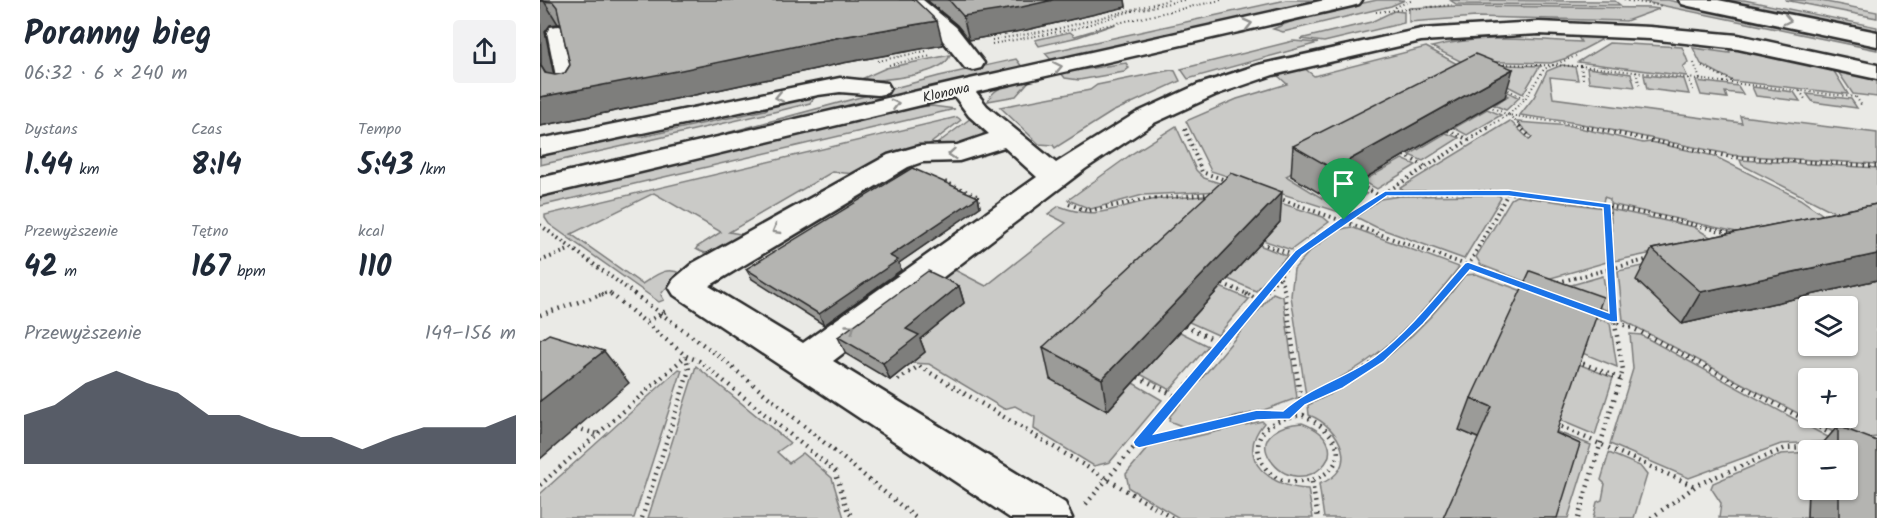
<!DOCTYPE html>
<html lang="pl">
<head>
<meta charset="utf-8">
<style>
	:root { --surface:#fff; --page:#f2f2f3; --text:#1f2937; --muted:#747a83; --accent:#111827 }
	body { margin:0; font-family:Kalam,sans-serif; background:var(--page); color:var(--text); height:100vh; display:flex; flex-direction:column; font-size:22px; white-space:nowrap }
	* { box-sizing:border-box; margin:0 }
	p { font-size:20px; color:var(--muted) }
	.icon { flex:none; width:33px; height:33px; fill:none; stroke:currentColor; stroke-width:2; stroke-linecap:round; stroke-linejoin:round }
	.map { position:relative; flex:1; overflow:hidden }
	.sheet { display:flex; flex-direction:column; background:var(--surface); width:540px }
	.sheet>* { flex:none }
	.controls { position:absolute; left:1258px; top:296px; display:grid; gap:12px }
	.controls a { display:grid; place-items:center; width:60px; height:60px; border-radius:6px; background:var(--surface); box-shadow:0 2px 4px #0004; font-size:30px }
	.pin { position:absolute; display:grid; place-items:center; width:51px; height:51px; color:#fff; margin:-62px -26px; border-radius:50% 50% 50% 0; rotate:-45deg; box-shadow:0 0 6px #0007 }
	.pin .icon { rotate:45deg }
	.round { display:grid; place-items:center; flex:none; width:63px; height:63px; border-radius:6px; background:var(--page) }
	.head { display:flex; align-items:center; justify-content:space-between; height:102px; padding:0 24px }
	h1 { font-size:33px; font-weight:700; line-height:45px }
	.figures { display:grid; grid-template-columns:repeat(3,1fr); gap:9px; height:102px; padding:6px 24px }
	.figures div { display:grid; align-content:center }
	.figures b { font-size:30px; font-weight:700 }
	.figures small { font-size:16px; font-weight:400 }
	.figures p { font-size:16px }
	.chart { height:168px; padding:12px 24px }
	.chart p { display:flex; justify-content:space-between }
	.chart svg { width:100%; height:108px; margin-top:6px; fill:var(--accent); opacity:.7 }
	main { display:flex; flex:1; min-height:0 }
	.map>svg:first-child { display:block }
</style>
</head>
<body>
<main>
<section class="sheet">
<div class="head"><div><h1>Poranny bieg</h1><p>06:32 · 6 × 240 m</p></div><a class="round"><svg class="icon" aria-label="share" viewBox="0 0 24 24"><path d="M12 15V3M7 8l5-5 5 5M5 13v7h14v-7"/></svg></a></div>
<div class="figures">
<div><p>Dystans</p><b>1.44<small> km</small></b></div>
<div><p>Czas</p><b>8:14</b></div>
<div><p>Tempo</p><b>5:43<small> /km</small></b></div>
</div>
<div class="figures">
<div><p>Przewyższenie</p><b>42<small> m</small></b></div>
<div><p>Tętno</p><b>167<small> bpm</small></b></div>
<div><p>kcal</p><b>110</b></div>
</div>
<div class="chart"><p><span>Przewyższenie</span>149–156 m</p>
<svg viewBox="0 0 160 44" preserveAspectRatio="none"><path d="M0 44V24L10 20L20 11L30 6L40 11L50 15L60 24L70 24L80 29L90 33L100 33L110 38L120 33L130 29L140 29L150 29L160 24V44z"/></svg>
</div>
</section>
<div class="map">
<svg width="1337" height="518" viewBox="0 0 1337 518">
	<rect width="100%" height="100%" fill="#eaeae6"/>
	<filter id="ink" filterUnits="userSpaceOnUse"><feTurbulence type="fractalNoise" baseFrequency=".0167" numOctaves="2"/><feDisplacementMap in="SourceGraphic" scale="12" xChannelSelector="R" yChannelSelector="G"/><feConvolveMatrix kernelMatrix="1 2 1 2 8 2 1 2 1" color-interpolation-filters="sRGB"/></filter>
	<g filter="url(#ink)">
		<g fill="#cacac7" stroke="#7a7a79" stroke-width="1.5" fill-rule="evenodd">
			<path d="M746,0H787L512,61L505,53Z"/>
			<path d="M837,0H865L851,6L743,32L733,29L765,16Z"/>
			<path d="M910,0L1066,1H1075L1080,5L916,4Z"/>
			<path d="M1096,0H1128L1150,5L1337,44V50Z"/>
			<path d="M1169,0H1204L1337,27V35Z"/>
			<path d="M1245,0H1276L1337,12V18Z"/>
			<path d="M916,6L1112,8L1119,9L1086,21L936,17L869,22V8Z"/>
			<path d="M854,11L864,12V23L784,42L760,39L831,22Z"/>
			<path d="M575,24L538,37L499,46L495,40L530,32L535,36Z"/>
			<path d="M1037,35L1058,36L1061,40L1027,58L1011,63L920,61L892,47C939,34 992,40 1041,42Z"/>
			<path d="M753,41L778,43L648,79L641,69Z"/>
			<path d="M1069,43L1142,47L1148,62L1143,67L1147,76L1038,62Z"/>
			<path d="M1189,46L1292,68L1308,94L1193,81L1161,64L1153,48L1190,53Z"/>
			<path d="M886,47L979,98L966,110L954,105L968,96L930,80L746,176L788,202L814,187L827,194L802,213L671,171L646,121L697,99L747,84L737,75L764,68L774,76Z"/>
			<path d="M410,55C405,75 339,82 319,80L346,68Z"/>
			<path d="M476,59L483,68L0,182V176L168,138L399,76Z"/>
			<path d="M586,63L589,68L584,72L539,80L525,78L521,73Z"/>
			<path d="M927,65L929,64L1002,66L999,67L983,94Z"/>
			<path d="M1022,65L1035,67L1038,80L1010,77L1013,98L1202,123L1200,116L1337,133V164L1193,155L1037,123L980,115L994,97L1007,71Z"/>
			<path d="M1047,68L1091,74L1095,87L1049,82Z"/>
			<path d="M631,70L635,71L640,81L572,112L515,148L513,145L499,144L460,107L550,90L557,85Z"/>
			<path d="M1297,70L1337,77V97L1313,94Z"/>
			<path d="M1104,75L1144,79L1149,94L1107,89Z"/>
			<path d="M491,79L476,96L448,101C453,86 477,82 491,79Z"/>
			<path d="M1156,81L1198,86L1203,94L1185,92L1187,98L1161,95Z"/>
			<path d="M1212,87L1254,92L1260,101L1216,96Z"/>
			<path d="M278,93L270,103L238,111L0,165V151L84,134L101,137L225,110L240,101Z"/>
			<path d="M1267,94L1311,99L1317,108L1273,102Z"/>
			<path d="M392,106L415,109L0,206V192L376,107Z"/>
			<path d="M947,109L961,115L927,135L914,128Z"/>
			<path d="M417,117L421,120L382,150L317,174L292,172L189,232L213,236C193,246 177,262 156,249L157,247L181,232L114,193L31,234L102,284C115,276 127,265 141,274C136,283 125,285 121,295L124,300L119,302L9,224L5,218V215Z"/>
			<path d="M431,118L444,133L434,143L390,149Z"/>
			<path d="M970,121L989,139L992,137L977,122L1031,126L1103,143L1111,142L1174,156L1260,199L1289,219L1201,233L1070,204V199L1064,197L1063,203L972,191H864L860,188Z"/>
			<path d="M636,126L656,170L664,178L701,190L603,195L551,209L528,200L593,153Z"/>
			<path d="M906,133L919,138L883,161L869,155Z"/>
			<path d="M862,159L876,165L837,189L823,181Z"/>
			<path d="M1200,160L1337,168V208L1303,215L1290,210L1202,165Z"/>
			<path d="M713,194L783,217L789,222L751,250L723,240L567,411L593,383L622,400L570,462L554,466L494,429L495,417L475,406L464,409L389,364L371,363L384,352L367,342L390,286L409,267L446,286L526,223L508,214L519,206C562,223 579,203 619,199C650,196 682,196 713,194Z"/>
			<path d="M959,195L961,198L924,259L836,227L816,217L840,199L860,196Z"/>
			<path d="M976,196L1064,208L1067,262L1011,278L983,281L941,265L936,257L971,199Z"/>
			<path d="M1070,209L1154,227L1175,240L1074,261Z"/>
			<path d="M811,227L919,267C894,300 864,335 830,359C810,374 788,384 766,396L751,296L754,269L769,252L797,230Z"/>
			<path d="M719,245L747,256L716,291L688,279Z"/>
			<path d="M1113,264L1142,324L1337,280V437L1308,440L1083,320L1078,271ZM1269,306H1308V345H1269ZM1269,378H1308V417H1269Z"/>
			<path d="M936,274L1070,323L1077,367L1040,352L920,430L939,439L904,518H784L779,484C821,470 801,427 769,415L768,405C832,376 883,332 925,275Z"/>
			<path d="M1063,276L1069,311L1013,291L1014,290Z"/>
			<path d="M680,287L709,299L678,335L649,322Z"/>
			<path d="M733,293L743,297L757,398L724,410L649,429L629,421L630,416Z"/>
			<path d="M640,332L668,346L630,390L600,374Z"/>
			<path d="M1090,334L1101,335L1295,441L1241,444L1149,478L1070,444L1093,369Z"/>
			<path d="M1036,363L1073,378L1055,435L1017,419Z"/>
			<path d="M156,366L250,443L237,452L249,463L263,453L292,478L304,518H108Z"/>
			<path d="M139,369L142,370L94,518H0V494Z"/>
			<path d="M722,421L724,423C693,459 732,488 768,489L773,518H639L589,488L586,474L610,445L649,438Z"/>
			<path d="M762,423C827,447 760,505 730,459C715,435 743,424 762,423Z"/>
			<path d="M1012,430L1051,445L1028,518H1014Z"/>
			<path d="M1269,452L1267,518H1179L1181,503L1171,488L1173,483L1241,454Z"/>
			<path d="M1069,453L1100,466L1107,475L1094,518H1053L1057,502L1062,500L1065,484L1061,480Z"/>
		</g>
		<g fill="none" stroke-linecap="round" stroke-linejoin="round">
			<g stroke="#2b2b2b" stroke-width="5">
				<g id="minor">
					<path d="M361,0H383L416,27L444,63L441,68L433,70L425,68L400,37Z"/>
					<path d="M785,0H822L819,4L812,6L436,92L447,106L516,163L596,113L657,85L718,65L881,29L999,22L1110,27L1198,35L1337,65V79L1198,49L1110,39L999,34L881,41L733,75L675,95L614,123L545,169L293,361L525,503L532,518H470L134,295L129,287L134,279L153,263L348,155L379,146L417,145L449,134L429,116L415,97L0,196V178L421,81ZM464,147L497,177L263,343L169,286L368,167L382,162L419,161Z"/>
					<path d="M1139,0H1178L1337,32V46L1149,6L1142,4Z"/>
					<path d="M18,26L26,27L29,32L43,91L40,96L31,98L22,96L19,91L7,32L10,27Z"/>
					<path d="M300,78L347,83L350,88L347,93L338,95L300,92L278,95L0,155V139Z"/>
				</g>
			</g>
			<g stroke="#2b2b2b" stroke-width="2" stroke-dasharray="1 3" stroke-linecap="butt">
				<path d="M1084,0L1122,6"/>
				<path d="M855,7L873,0"/>
				<path d="M836,12L912,5"/>
				<path d="M555,28L681,0"/>
				<path d="M452,40L517,29L629,0"/>
				<path d="M452,44L534,29L592,11L644,0"/>
				<path d="M338,61L386,51"/>
				<path d="M1154,63L1160,79"/>
				<path d="M956,64L1041,66L1315,97"/>
				<path d="M349,65L391,56"/>
				<path d="M1041,66L1043,79"/>
				<path d="M1162,66L1193,82"/>
				<path d="M1096,72L1100,86"/>
				<path d="M1148,78L1154,92"/>
				<path d="M965,88L985,99"/>
				<path d="M1260,91L1265,99"/>
				<path d="M1316,97L1322,106"/>
				<path d="M949,106L968,115L1048,127"/>
				<path d="M969,115L981,127"/>
				<path d="M948,127L968,115L985,99L1004,69L1036,56"/>
			</g>
			<g stroke="#2b2b2b" stroke-width="4" stroke-dasharray="1.5 4" stroke-linecap="butt">
				<path d="M979,126L991,138"/>
				<path d="M1041,126L1191,157L1337,166"/>
				<path d="M645,129L662,172L688,181"/>
				<path d="M908,130L929,140"/>
				<path d="M864,155L886,167"/>
				<path d="M405,182L437,196"/>
				<path d="M816,183L840,196"/>
				<path d="M845,194C886,193 928,190 969,193C1045,198 1120,217 1194,234"/>
				<path d="M738,198L988,287"/>
				<path d="M529,204L548,211L607,199L671,194"/>
				<path d="M1068,206L1073,295"/>
				<path d="M0,225L96,295"/>
				<path d="M721,243L756,256"/>
				<path d="M0,261L31,249"/>
				<path d="M740,278L746,295"/>
				<path d="M1018,282L1110,259"/>
				<path d="M683,284L710,295"/>
				<path d="M59,295L69,292L73,295"/>
				<path d="M723,295L759,253L840,196L951,126"/>
				<path d="M902,295L928,266L968,193"/>
			</g>
			<g stroke="#2b2b2b" stroke-width="4.5" stroke-dasharray="1.5 5" stroke-linecap="butt">
				<path d="M71,294L146,356L159,361L295,471L308,512L314,518"/>
				<path d="M94,294L176,354L376,518"/>
				<path d="M706,294L720,300"/>
				<path d="M745,294L761,402"/>
				<path d="M1054,312L1101,332L1295,436"/>
				<path d="M0,315L63,294"/>
				<path d="M107,322L126,311"/>
				<path d="M645,326L683,344"/>
				<path d="M1037,361L1081,379"/>
				<path d="M598,377L637,397"/>
				<path d="M358,380L379,366L632,518"/>
				<path d="M763,415C853,462 742,512 721,460C709,429 738,417 763,415Z"/>
				<path d="M1015,424L1154,486"/>
				<path d="M36,428L57,434"/>
				<path d="M601,442L717,415L746,416C772,392 808,381 837,360C862,343 883,316 903,294"/>
				<path d="M772,482L778,518"/>
				<path d="M0,485L146,356"/>
				<path d="M546,504L724,294"/>
				<path d="M102,518L149,370L146,356"/>
				<path d="M1038,518L1083,370L1074,319L1073,294"/>
				<path d="M1111,518L1160,483L1246,448L1282,446"/>
			</g>
			<use href="#minor" fill="#f6f6f2" fill-rule="evenodd"/>
		</g>
		<g fill="#9b9b98" stroke="#2b2b2b" stroke-width="1.5" fill-rule="evenodd">
			<path d="M0,0L403,45L303,63L150,96L0,126ZM18,24H21L30,65L25,73L15,75L13,74L5,32L10,25Z"/>
			<path d="M387,0H585L586,7L486,30L429,40L417,25Z"/>
			<path d="M965,97L789,199L751,176L753,146Z"/>
			<path d="M438,197L440,207L359,263L361,270L284,325L212,279L206,269Z"/>
			<path d="M1337,204V280L1142,324L1096,280L1112,249Z"/>
			<path d="M740,222L567,411L510,379L503,347Z"/>
			<path d="M419,286L424,303L380,339L385,352L350,380L306,354L298,337Z"/>
			<path d="M931,398L1016,433L938,438L919,430Z"/>
			<path d="M1298,426L1337,518H1267L1269,463V489H1308V450H1277Z"/>
		</g>
		<g fill="#7e7e7c" stroke="#2b2b2b" stroke-width="1.5">
			<path d="M513,0H585L586,7L486,30L429,40L423,16Z"/>
			<path d="M0,1H4L18,24L10,25L5,32L17,91L1,66Z"/>
			<path d="M397,21L403,45L303,63L150,96L0,126V97L295,38Z"/>
			<path d="M973,69L965,97L789,199L793,169Z"/>
			<path d="M742,192L740,222L567,411L562,379Z"/>
			<path d="M438,197L440,207L359,263L361,270L284,325L279,314L350,256Z"/>
			<path d="M1337,254V280L1142,324L1161,292Z"/>
			<path d="M419,286L424,303L380,339L385,352L350,380L343,363L366,329Z"/>
			<path d="M64,351L89,383L0,459V401Z"/>
		</g>
		<g fill="#b4b4b1" stroke="#2b2b2b" stroke-width="1.5">
			<path d="M0,0H375L397,21L295,38L137,71L0,97V63L1,66L5,73L15,75L25,73L30,65L17,7L13,2L0,1Z"/>
			<path d="M409,0H513L482,7L423,16Z"/>
			<path d="M935,54L973,69L793,169L753,146Z"/>
			<path d="M372,168L438,197L350,256L358,260L279,314L206,269Z"/>
			<path d="M691,173L742,192L562,379L503,347Z"/>
			<path d="M1337,204V254L1161,292L1112,249Z"/>
			<path d="M388,271L419,286L366,329L379,335L343,363L298,337Z"/>
			<path d="M990,271L1063,297L1016,433L1040,444L1017,518H903L952,407L931,398Z"/>
			<path d="M9,334L64,351L0,401V340Z"/>
			<path d="M1298,426L1337,441V518H1299V489H1308V450H1298Z"/>
		</g>
		<defs><path id="oneway-chevron" d="M-2-3.5L2.5 0L-2 3.5" fill="none" stroke-width="1.6" stroke-linecap="round" stroke-linejoin="round" transform="scale(1.5)"/></defs>
		<g stroke="#90908e">
			<use href="#oneway-chevron" transform="translate(1247 20) rotate(12)"/>
			<use href="#oneway-chevron" transform="translate(708 24) rotate(-13)"/>
			<use href="#oneway-chevron" transform="translate(518 67) rotate(-12)"/>
			<use href="#oneway-chevron" transform="translate(239 97) rotate(168)"/>
			<use href="#oneway-chevron" transform="translate(355 104) rotate(-14)"/>
			<use href="#oneway-chevron" transform="translate(412 154) rotate(175)"/>
			<use href="#oneway-chevron" transform="translate(236 230) rotate(150)"/>
			<use href="#oneway-chevron" transform="translate(311 328) rotate(-36)"/>
		</g>
	</g>
	<path fill="#1a73e8" stroke="#fff" stroke-width="1.5" fill-rule="evenodd" d="M968,190L1071,204L1078,322H1071L930,270L883,324L843,362L803,388L765,405L750,419L717,420L599,448L595,446L593,442L595,439L755,251L801,218L845,191ZM847,196H968L1063,208L1069,313L928,262L925,263C897,295 869,331 835,357C806,378 770,387 743,411L717,410L614,434L762,255Z"/>
	<g text-anchor="middle" stroke-width="4.5" stroke-linejoin="round" paint-order="stroke">
		<g font-size="14" fill="#2b2b2b" stroke="#f6f6f2">
			<text transform="translate(406 92) rotate(-13)" y="5">Klonowa</text>
		</g>
	</g>
</svg>
<div class="controls">
<a><svg class="icon" aria-label="layers" viewBox="0 0 24 24"><path d="M12 4l9 5-9 5-9-5zM3 14l9 5 9-5"/></svg></a>
<a>+</a>
<a>−</a>
</div>
<div class="pin" style="left:804px;top:220px;background:#1e9e55"><svg class="icon" aria-label="arrive" viewBox="0 0 24 24"><path d="M6 21V4h12l-3 4 3 4H6"/></svg></div>
</div>
</main>
</body>
</html>
